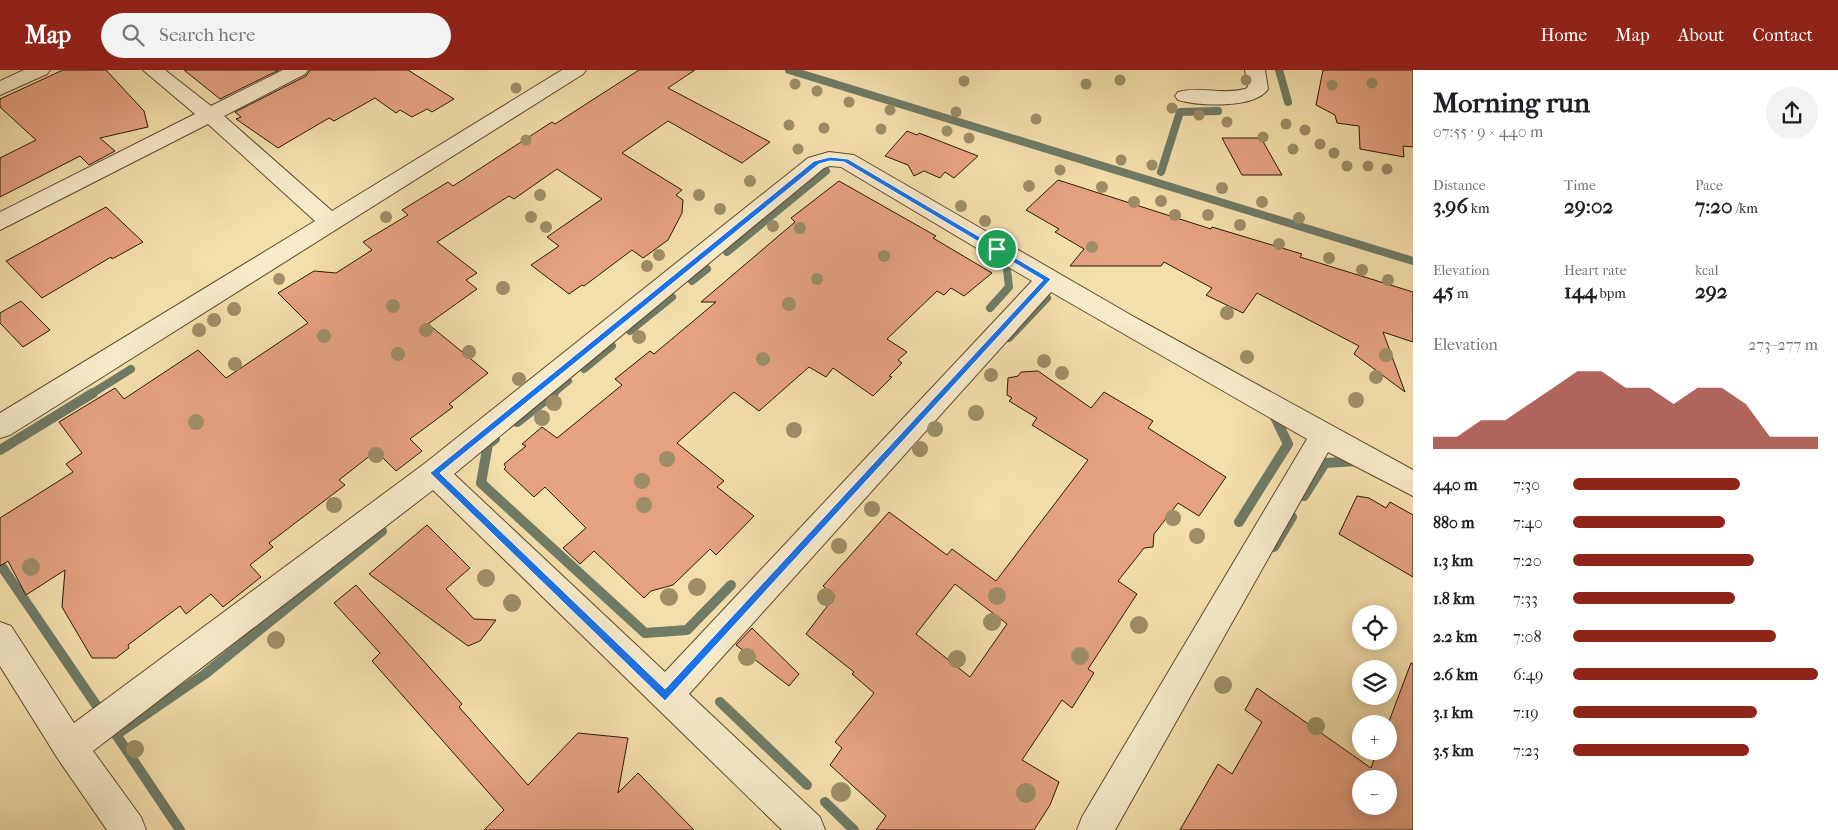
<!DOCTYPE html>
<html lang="en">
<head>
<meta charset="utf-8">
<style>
	:root { --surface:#fff; --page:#f2f2f2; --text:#202124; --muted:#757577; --accent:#8f2418 }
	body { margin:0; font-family:"IM FELL French Canon",serif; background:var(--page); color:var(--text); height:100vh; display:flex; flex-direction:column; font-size:19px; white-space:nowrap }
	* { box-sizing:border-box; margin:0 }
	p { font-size:16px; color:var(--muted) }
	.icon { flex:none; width:28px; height:28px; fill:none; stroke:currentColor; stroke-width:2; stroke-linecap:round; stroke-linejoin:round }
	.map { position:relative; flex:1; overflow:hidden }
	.panel { display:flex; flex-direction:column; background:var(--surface); width:425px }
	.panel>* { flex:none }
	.controls { position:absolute; left:1352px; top:535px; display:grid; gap:10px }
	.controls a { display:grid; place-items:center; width:45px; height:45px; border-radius:50%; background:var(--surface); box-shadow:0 2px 12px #0003; font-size:25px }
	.pin { position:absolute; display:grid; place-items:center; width:42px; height:42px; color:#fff; margin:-21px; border:2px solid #fff; border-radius:50%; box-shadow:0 1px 5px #0007 }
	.round { display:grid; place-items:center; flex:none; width:52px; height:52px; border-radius:26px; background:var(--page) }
	.summary { display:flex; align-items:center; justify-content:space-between; height:85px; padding:0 20px }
	h1 { font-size:28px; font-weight:800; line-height:38px }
	.stats { display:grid; grid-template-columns:repeat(3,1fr); gap:8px; height:85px; padding:5px 20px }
	.stats div { display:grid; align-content:center }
	.stats b { font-size:21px; font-weight:800 }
	.stats small { font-size:14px; font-weight:400 }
	.stats p { font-size:14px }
	.chart { height:140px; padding:10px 20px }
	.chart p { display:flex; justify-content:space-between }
	.chart svg { width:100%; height:90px; margin-top:5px; fill:var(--accent); opacity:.7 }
	ul { padding:0 20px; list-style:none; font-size:16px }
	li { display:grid; grid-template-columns:80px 60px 1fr; align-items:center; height:38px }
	li i { height:12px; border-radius:6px; background:var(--accent) }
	header { display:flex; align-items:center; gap:30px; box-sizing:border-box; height:70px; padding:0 25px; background:var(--accent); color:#fff }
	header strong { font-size:24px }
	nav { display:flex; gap:28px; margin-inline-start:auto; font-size:18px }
	.search { width:350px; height:45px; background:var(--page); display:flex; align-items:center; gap:12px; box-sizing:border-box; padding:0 18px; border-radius:28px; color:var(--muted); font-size:19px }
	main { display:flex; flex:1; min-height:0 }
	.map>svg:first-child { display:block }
</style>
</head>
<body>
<header>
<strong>Map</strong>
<div class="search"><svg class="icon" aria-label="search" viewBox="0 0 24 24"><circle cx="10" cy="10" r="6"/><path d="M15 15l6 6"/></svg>Search here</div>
<nav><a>Home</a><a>Map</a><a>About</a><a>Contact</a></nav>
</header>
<main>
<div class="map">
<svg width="1413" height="760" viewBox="0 0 1413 760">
	<rect width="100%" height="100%" fill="#f3dfac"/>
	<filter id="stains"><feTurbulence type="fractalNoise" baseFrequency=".004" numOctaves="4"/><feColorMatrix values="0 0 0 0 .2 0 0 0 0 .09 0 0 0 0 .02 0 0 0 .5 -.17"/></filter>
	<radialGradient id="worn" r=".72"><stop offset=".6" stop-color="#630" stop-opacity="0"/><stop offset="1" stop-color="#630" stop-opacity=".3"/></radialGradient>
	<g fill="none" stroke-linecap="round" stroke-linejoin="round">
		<g stroke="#6f7b66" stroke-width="8">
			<path d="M789,0L1413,191"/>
			<path d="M1279,0L1288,32"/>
			<path d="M1161,102L1180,42L1218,41"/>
			<path d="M727,182L826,101"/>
			<path d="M692,211L707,199"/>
			<path d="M990,238L1009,217L1006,191L1002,188"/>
			<path d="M630,261L672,227"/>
			<path d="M1009,268L1047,228"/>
			<path d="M584,299L612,276"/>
			<path d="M91,324L131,299"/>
			<path d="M552,324L568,311"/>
		</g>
		<g stroke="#6f7b66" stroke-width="10">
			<path d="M517,352L554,323"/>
			<path d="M495,369L488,374L481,413L645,563L687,560L731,515"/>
			<path d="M0,380L93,323"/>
			<path d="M1304,426L1325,393L1358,391"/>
			<path d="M1239,452L1288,374L1272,341"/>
			<path d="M1274,477L1292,447"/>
			<path d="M0,494L103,645"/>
			<path d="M720,632L807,715"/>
			<path d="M113,660L180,760"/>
			<path d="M116,665L205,604L382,461"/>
			<path d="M825,732L854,760"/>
		</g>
	</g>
	<g fill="#e5a283" stroke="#2e1805" fill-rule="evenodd">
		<path d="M63,0H106L144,41L148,57L100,68L115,81L89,95L80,86L0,127V88L36,70L0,37V29Z"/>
		<path d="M184,0H279L220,29Z"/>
		<path d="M310,0H408L454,29L432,42L427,39L412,47L400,40L396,43L375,28L334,51L329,48L278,78L236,49L241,47L235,42L306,6Z"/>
		<path d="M639,0H695L668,18L770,72L742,93L668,51L622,83L682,120L676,125L683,130L682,143L668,170L643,188L632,180L584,216L582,215L569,224L531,195L559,176L547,167L602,129L557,99L514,129L509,126L437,172L477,203L466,210L477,219L428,254L488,303L449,334L453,337L410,369L422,381L396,401L376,381L339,410L345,415L269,473L273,477L250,495L261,507L223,537L211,524L186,544L180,536L128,575L129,578L116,588H92L62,537L65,500L26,525L8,491L0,496V448L73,402L66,394L82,383L59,352L115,318L124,329L198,280L226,308L308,253L278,223L314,201L336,203L372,180L363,172L408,145L402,140L448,112L453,116L552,52L555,54Z"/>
		<path d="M1323,0H1413V77L1403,76L1404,87L1360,79L1359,56L1337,53L1335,45L1316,35Z"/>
		<path d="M907,61L917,65L919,63L978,86L954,108L945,102L940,108L924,101L914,106L908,95L885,86Z"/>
		<path d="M1222,68H1261L1282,105H1242Z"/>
		<path d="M1058,110L1211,159L1212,157L1302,184L1300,187L1413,222V272L1383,262L1405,322L1354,284L1359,276L1257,223L1243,243L1206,225L1212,218L1164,192L1161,196H1070L1084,179L1055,162L1059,159L1026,140Z"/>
		<path d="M839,111L936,166L933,168L992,203L964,226L951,218L944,225L937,221L887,269L907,282L898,290L902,293L889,306L892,307L873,326L833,298L826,307L809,297L759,341L734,322L677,373L724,411L717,417L754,446L716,485L710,479L673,515L651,521L644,528L594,481L580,494L563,478L586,458L545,417L534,427L504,399L506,397L504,394L526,376L522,374L542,357L557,368L622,315L615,309L650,281L654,284L716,232H701L795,152L791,148Z"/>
		<path d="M106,137L143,172L112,189L111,187L42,228L6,191Z"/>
		<path d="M21,231L50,260L23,277L0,253V243Z"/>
		<path d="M1038,301L1091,338L1104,322L1153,351L1148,358L1226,407L1199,446L1178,433L1154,464L1153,477L1144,478L1118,511L1137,524L1088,599L1094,603L1072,638L1062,630L1022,690L1059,712L1050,735L1034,760H876L886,746L830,695L842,678L835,672L874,623L852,604L854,602L806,564L835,526L823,516L889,442L947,485L952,479L996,511L1088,390L1032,355L1037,348L1009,331L1012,328L1007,325L1008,308L1018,306L1021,302ZM955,514L1007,554L970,607L916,564Z"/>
		<path d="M1357,426L1369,428L1386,438L1390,432L1413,445V507L1339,464Z"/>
		<path d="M427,455L470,498L446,519L474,549L496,550L480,571L468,576L369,504Z"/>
		<path d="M356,515L462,634L459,637L528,715L578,663L628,668L618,723L638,703L694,760H484L504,740L372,591L380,583L334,533Z"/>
		<path d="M752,558L799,604L789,616L736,575Z"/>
		<path d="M1411,593L1413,594V760H1180L1218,694L1232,704L1262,652L1245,640L1257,618L1371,698L1377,681H1389L1388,654ZM1361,709H1389V736H1361Z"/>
	</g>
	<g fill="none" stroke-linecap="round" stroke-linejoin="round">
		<g stroke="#5f4a2f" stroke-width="2">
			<g id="minor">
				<path d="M24,0H50L47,4L0,25V11Z"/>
				<path d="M143,0H165L211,36L283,0H308L305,4L224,46L332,141L562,0H586L583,4L10,365L0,368V343L315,151L208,54L0,160V142L195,44Z"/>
				<path d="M1245,0H1265L1268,19C1255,39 1199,36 1178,30L1175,26L1178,22C1200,16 1223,25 1245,19L1248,17Z"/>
				<path d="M829,82L854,85L1136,248L1413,400V426L1328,382L1115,760H1077L1082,747L1307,369L1051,222L689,624L820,747L825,760H782L433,420L93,681L141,747L146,760H107L58,689L0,596V552L11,556L74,653L424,394L808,88ZM830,96L841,97L1032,211L665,602L454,404L824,98Z"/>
			</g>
		</g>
		<use href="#minor" fill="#f7eac9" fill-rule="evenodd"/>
	</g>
	<g fill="#9d8e67">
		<circle cx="1120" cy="10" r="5.5"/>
		<circle cx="1246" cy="10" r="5.5"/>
		<circle cx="964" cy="11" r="5.5"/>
		<circle cx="1372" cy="13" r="5.5"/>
		<circle cx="795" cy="14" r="5.5"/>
		<circle cx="1086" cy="14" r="5.5"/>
		<circle cx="1332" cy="15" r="5.5"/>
		<circle cx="516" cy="18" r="5.5"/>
		<circle cx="817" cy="21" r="5.5"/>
		<circle cx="849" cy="32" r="5.5"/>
		<circle cx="1172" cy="38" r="5.5"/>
		<circle cx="890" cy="40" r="5.5"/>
		<circle cx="956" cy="42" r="5.5"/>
		<circle cx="1199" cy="45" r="5.5"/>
		<circle cx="1036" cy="49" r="5.5"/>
		<circle cx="1227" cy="52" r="5.5"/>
		<circle cx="1286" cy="54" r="5.5"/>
		<circle cx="789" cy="55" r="5.5"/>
		<circle cx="824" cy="58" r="5.5"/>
		<circle cx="881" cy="59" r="5.5"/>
		<circle cx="1305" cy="60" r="5.5"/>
		<circle cx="947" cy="61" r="5.5"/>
		<circle cx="1263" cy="67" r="5.5"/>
		<circle cx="969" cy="68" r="5.5"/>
		<circle cx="526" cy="70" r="5.5"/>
		<circle cx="1320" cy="74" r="5.5"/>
		<circle cx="798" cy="79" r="5.5"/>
		<circle cx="1293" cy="79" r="5.5"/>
		<circle cx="1334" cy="83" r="5.5"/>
		<circle cx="1121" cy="90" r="5.5"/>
		<circle cx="1152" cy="95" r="5.5"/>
		<circle cx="1347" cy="96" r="5.5"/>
		<circle cx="1368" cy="96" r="5.5"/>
		<circle cx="1387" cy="99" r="5.5"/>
		<circle cx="1060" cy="100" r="5.5"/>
		<circle cx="750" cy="111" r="6"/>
		<circle cx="1029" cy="116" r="6"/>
		<circle cx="1102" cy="117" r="6"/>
		<circle cx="1222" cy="118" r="6"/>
		<circle cx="540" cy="125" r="6"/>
		<circle cx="699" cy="125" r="6"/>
		<circle cx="1161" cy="131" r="6"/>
		<circle cx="1134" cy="132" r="6"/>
		<circle cx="1262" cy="132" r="6"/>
		<circle cx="961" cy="136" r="6"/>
		<circle cx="720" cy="139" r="6"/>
		<circle cx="1175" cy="145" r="6"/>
		<circle cx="1208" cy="145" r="6"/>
		<circle cx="386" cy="147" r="6"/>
		<circle cx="531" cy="147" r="6"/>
		<circle cx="1299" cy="148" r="6"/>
		<circle cx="985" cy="151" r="6"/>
		<circle cx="1240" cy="155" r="6"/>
		<circle cx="773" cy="156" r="6"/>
		<circle cx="546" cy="157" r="6"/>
		<circle cx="800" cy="158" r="6"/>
		<circle cx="1279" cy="174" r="6"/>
		<circle cx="1092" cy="177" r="6"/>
		<circle cx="659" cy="185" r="6"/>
		<circle cx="884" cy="186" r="6"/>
		<circle cx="1329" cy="188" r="6"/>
		<circle cx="647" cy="196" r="6"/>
		<circle cx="1362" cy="200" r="6"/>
		<circle cx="279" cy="209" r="6"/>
		<circle cx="817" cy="209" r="6"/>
		<circle cx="1388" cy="210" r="6"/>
		<circle cx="503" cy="218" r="7"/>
		<circle cx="789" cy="234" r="7"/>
		<circle cx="393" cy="236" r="7"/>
		<circle cx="234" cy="239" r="7"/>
		<circle cx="1227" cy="243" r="7"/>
		<circle cx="214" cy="250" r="7"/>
		<circle cx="199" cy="260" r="7"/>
		<circle cx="426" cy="260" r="7"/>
		<circle cx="324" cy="266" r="7"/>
		<circle cx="639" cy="267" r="7"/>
		<circle cx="469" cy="282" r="7"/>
		<circle cx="398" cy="284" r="7"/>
		<circle cx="1386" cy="285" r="7"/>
		<circle cx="1247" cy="287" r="7"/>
		<circle cx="763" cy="289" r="7"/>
		<circle cx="1044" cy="291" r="7"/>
		<circle cx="235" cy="294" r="7"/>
		<circle cx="1062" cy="303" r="7"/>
		<circle cx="991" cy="305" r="7"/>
		<circle cx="1376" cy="307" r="7"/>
		<circle cx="519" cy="309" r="7"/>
		<circle cx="1356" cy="330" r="8"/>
		<circle cx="554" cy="333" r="8"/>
		<circle cx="976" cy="343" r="8"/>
		<circle cx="542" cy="348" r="8"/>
		<circle cx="196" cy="352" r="8"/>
		<circle cx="935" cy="359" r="8"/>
		<circle cx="794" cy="360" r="8"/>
		<circle cx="920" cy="379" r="8"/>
		<circle cx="376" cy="385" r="8"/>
		<circle cx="667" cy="389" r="8"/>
		<circle cx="642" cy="411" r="8"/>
		<circle cx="334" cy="435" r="8"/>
		<circle cx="644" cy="435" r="8"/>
		<circle cx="872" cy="439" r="8"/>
		<circle cx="1173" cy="448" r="8"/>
		<circle cx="1197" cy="466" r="8"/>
		<circle cx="839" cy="476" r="8"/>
		<circle cx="31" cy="497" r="9"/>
		<circle cx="486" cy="508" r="9"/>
		<circle cx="697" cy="517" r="9"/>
		<circle cx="997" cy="526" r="9"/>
		<circle cx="669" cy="527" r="9"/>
		<circle cx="826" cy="527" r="9"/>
		<circle cx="512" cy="533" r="9"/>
		<circle cx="992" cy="552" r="9"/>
		<circle cx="1139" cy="555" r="9"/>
		<circle cx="276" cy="570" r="9"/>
		<circle cx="1080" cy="586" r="9"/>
		<circle cx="747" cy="587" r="9"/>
		<circle cx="957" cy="589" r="9"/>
		<circle cx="1223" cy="615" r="9"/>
		<circle cx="1316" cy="656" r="9"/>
		<circle cx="135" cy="679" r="9"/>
		<circle cx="841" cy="722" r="10"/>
		<circle cx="1026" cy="723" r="10"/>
	</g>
	<path fill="#1a73e8" stroke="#fff" fill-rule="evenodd" d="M830,87L848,89L1051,209L665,631L430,403L814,91ZM830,91L844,92L1043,210L665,619L440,403L819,94Z"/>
	<rect width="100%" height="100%" filter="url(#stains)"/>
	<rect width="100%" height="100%" fill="url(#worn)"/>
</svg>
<div class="controls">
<a><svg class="icon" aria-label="locate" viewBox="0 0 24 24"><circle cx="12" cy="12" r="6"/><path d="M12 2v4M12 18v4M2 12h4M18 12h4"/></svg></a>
<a><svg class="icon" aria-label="layers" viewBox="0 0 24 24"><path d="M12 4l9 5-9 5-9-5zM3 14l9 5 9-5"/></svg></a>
<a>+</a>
<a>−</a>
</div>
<div class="pin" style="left:997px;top:179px;background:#1e9e55"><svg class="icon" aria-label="arrive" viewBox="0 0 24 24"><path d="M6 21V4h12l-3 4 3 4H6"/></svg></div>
</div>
<section class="panel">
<div class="summary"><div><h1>Morning run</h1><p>07:55 · 9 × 440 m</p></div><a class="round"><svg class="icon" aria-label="share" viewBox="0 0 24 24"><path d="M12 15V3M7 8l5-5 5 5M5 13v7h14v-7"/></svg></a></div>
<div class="stats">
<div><p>Distance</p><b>3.96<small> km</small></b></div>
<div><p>Time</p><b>29:02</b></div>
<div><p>Pace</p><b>7:20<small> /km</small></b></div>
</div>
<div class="stats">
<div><p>Elevation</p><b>45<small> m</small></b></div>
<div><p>Heart rate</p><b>144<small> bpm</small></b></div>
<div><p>kcal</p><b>292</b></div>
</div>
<div class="chart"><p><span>Elevation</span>273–277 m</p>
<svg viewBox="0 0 160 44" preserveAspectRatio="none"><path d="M0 44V38L10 38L20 30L30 30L40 22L50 14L60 6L70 6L80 14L90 14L100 22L110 14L120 14L130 22L140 38L150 38L160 38V44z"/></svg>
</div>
<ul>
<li><b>440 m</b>7:30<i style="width:68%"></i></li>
<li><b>880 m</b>7:40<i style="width:62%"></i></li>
<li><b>1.3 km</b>7:20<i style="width:74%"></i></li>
<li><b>1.8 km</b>7:33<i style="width:66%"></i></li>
<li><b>2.2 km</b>7:08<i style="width:83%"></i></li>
<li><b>2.6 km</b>6:49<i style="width:100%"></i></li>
<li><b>3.1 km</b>7:19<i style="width:75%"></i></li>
<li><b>3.5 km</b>7:23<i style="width:72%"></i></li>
</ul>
</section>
</main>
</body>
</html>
